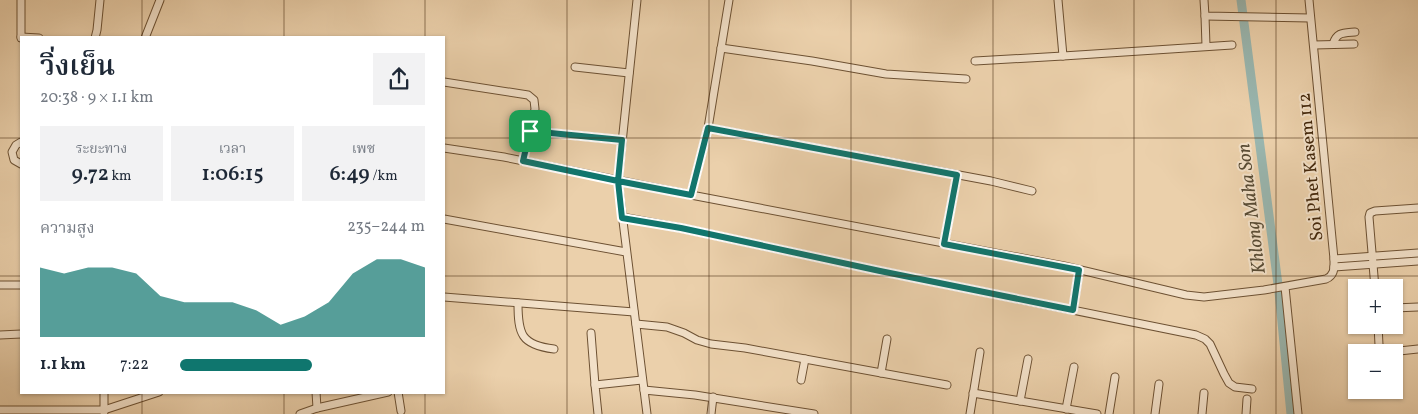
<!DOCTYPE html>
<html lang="th">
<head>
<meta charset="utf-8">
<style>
	:root { --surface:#fff; --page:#f2f2f3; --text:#1f2937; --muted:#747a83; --accent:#0f766e }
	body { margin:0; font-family:Vollkorn,"Noto Serif Thai",serif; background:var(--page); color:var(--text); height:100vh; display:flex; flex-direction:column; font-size:19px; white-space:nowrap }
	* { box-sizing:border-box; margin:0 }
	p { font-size:16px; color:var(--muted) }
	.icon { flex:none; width:28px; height:28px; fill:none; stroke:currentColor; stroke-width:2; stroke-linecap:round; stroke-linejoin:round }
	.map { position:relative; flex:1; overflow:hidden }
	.side { position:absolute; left:20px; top:36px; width:425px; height:358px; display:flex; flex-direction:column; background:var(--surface); border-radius:0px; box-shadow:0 1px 4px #0004 }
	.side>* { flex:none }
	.controls { position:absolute; left:1348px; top:279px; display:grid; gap:10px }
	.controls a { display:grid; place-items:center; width:55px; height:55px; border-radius:0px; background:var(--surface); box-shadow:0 1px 4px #0004; font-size:25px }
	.pin { position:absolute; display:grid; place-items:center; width:42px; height:42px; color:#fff; margin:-21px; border-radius:10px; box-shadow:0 2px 8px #0006 }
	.round { display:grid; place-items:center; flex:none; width:52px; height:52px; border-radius:0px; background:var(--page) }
	.summary { display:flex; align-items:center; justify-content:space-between; height:85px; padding:0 20px }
	h1 { font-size:28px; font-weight:600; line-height:38px }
	.stats { display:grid; grid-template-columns:repeat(3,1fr); gap:8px; height:85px; padding:5px 20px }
	.stats div { display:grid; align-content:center; border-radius:0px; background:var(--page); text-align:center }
	.stats b { font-size:21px; font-weight:600 }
	.stats small { font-size:14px; font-weight:400 }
	.stats p { font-size:14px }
	.chart { height:140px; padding:10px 20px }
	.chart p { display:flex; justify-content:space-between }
	.chart svg { width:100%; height:90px; margin-top:5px; fill:var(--accent); opacity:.7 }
	ul { padding:0 20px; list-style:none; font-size:16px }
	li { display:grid; grid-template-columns:80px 60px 1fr; align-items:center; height:38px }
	li i { height:12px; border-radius:6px; background:var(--accent) }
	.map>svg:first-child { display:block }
</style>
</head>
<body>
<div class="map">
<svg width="1418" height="414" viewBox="0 0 1418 414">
	<rect width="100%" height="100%" fill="#ebd0ab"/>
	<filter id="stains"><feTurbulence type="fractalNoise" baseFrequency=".004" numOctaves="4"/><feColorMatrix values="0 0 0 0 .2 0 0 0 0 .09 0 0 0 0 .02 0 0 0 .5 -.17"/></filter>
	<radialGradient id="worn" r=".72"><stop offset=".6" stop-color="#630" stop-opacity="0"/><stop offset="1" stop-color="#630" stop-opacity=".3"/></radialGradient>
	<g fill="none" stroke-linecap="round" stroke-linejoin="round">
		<path stroke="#99b6af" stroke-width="9" d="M1241,0L1279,292L1291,414"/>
		<g stroke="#6d5133" stroke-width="9">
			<g id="minor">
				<path d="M21,0V38"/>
				<path d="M637,0L618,181L647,414"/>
				<path d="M1058,0L1063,56L1232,45"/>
				<path d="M1204,0L1205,16L1310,18"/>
				<path d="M1205,16L1206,46"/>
				<path d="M21,37L39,38"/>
				<path d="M95,38L97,30L100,0"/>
				<path d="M145,38L160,0"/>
				<path d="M1333,44C1337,32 1343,33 1355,32"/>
				<path d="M1314,45L1354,44"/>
				<path d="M721,48L812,61L886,74L966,79"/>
				<path d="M975,61L1063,56"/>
				<path d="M575,67L629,73"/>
				<path d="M444,82L528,95L534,100L535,109L523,161"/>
				<path d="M708,128L991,181L1032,191"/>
				<path d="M530,131L622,140"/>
				<path d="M21,142L16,145L12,152L14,160L21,164"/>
				<path d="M444,148L504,157L691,195L708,128L729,0"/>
				<path d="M691,195L1064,266L1186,295L1204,297L1264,290L1326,279C1335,275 1334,268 1334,259L1309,0"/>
				<path d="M622,217L681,228L880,271L1196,335L1205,339L1210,344L1224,374L1229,383L1235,387L1252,389"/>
				<path d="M444,219L626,252"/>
				<path d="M944,244L957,175"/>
				<path d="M1334,259L1418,253"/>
				<path d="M1334,267L1418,261"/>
				<path d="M0,285H21"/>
				<path d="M1285,287L1298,414"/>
				<path d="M1375,288L1369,217L1370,213L1375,211L1418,208"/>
				<path d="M444,297L634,312"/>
				<path d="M518,303C518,334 521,345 554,349"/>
				<path d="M1394,308L1418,307"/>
				<path d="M1073,310L1079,270"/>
				<path d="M636,324L667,327L684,333L697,340L711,344L745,348L947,385"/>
				<path d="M1378,325L1379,345L1383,351L1390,352L1418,349"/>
				<path d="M591,333L595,385"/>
				<path d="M0,335L21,334"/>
				<path d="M881,373L887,339"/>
				<path d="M801,380L805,359"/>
				<path d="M644,390L695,395L814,414"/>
				<path d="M316,392L317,408"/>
				<path d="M398,392L401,411"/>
				<path d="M973,393L1097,414"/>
				<path d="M1020,401L1028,359"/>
				<path d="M1066,409L1074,367"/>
				<path d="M0,410H104L159,392"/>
				<path d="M104,412V392"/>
				<path d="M300,414L317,408L388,392"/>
				<path d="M598,414L595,385L642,380"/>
				<path d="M711,414L713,397"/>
				<path d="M970,414L980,352"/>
				<path d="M1109,414L1115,377"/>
				<path d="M1155,414L1159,384"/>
				<path d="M1202,414L1204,393"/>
				<path d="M1246,414L1247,399"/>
			</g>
		</g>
		<use href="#minor" stroke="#f2e0c8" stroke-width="7"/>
	</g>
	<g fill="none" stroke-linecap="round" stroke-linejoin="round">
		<g stroke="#fff" stroke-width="10">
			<path id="route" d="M530,131L523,161L618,181L622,218L681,228L880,271L1073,310L1079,270L944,244L957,175L708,128L691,195L618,181L622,140L530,131"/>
		</g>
		<use href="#route" stroke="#0f766e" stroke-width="6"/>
	</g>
	<path fill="none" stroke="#43270b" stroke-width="1" stroke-opacity="0.55" d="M142,0V38M284,0V38M425,0V38M567,0V414M709,0V414M851,0V414M993,0V414M1134,0V414M1276,0V414M0,138H21M444,138H1418M0,276H21M444,276H1418M142,392V414M284,392V414M425,392V414"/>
	<g text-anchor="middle" stroke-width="4" stroke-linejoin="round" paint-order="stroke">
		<g font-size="18" fill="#43270b" stroke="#f2e0c8">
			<text transform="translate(1310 167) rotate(-95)" y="6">Soi Phet Kasem 112</text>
		</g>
		<g font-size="19" font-style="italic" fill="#584b34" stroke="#f2e0c8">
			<text transform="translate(1250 209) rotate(-97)" y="7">Khlong Maha Son</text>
		</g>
	</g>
	<rect width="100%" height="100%" filter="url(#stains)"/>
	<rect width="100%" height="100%" fill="url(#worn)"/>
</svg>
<div class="controls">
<a>+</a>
<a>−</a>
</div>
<div class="pin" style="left:530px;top:131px;background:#1e9e55"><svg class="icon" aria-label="arrive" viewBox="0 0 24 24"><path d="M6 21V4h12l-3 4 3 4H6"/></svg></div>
<section class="side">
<div class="summary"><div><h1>วิ่งเย็น</h1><p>20:38 · 9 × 1.1 km</p></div><a class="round"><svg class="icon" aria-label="share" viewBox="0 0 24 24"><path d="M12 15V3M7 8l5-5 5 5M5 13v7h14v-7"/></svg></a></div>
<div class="stats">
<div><p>ระยะทาง</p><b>9.72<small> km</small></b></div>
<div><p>เวลา</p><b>1:06:15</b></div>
<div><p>เพซ</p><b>6:49<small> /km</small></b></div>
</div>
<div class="chart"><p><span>ความสูง</span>235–244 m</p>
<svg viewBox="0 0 160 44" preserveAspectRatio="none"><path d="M0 44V10L10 13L20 10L30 10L40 13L50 24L60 27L70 27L80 27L90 31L100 38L110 34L120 27L130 13L140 6L150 6L160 10V44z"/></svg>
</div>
<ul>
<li><b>1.1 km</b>7:22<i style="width:54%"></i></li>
</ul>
</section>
</div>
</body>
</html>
